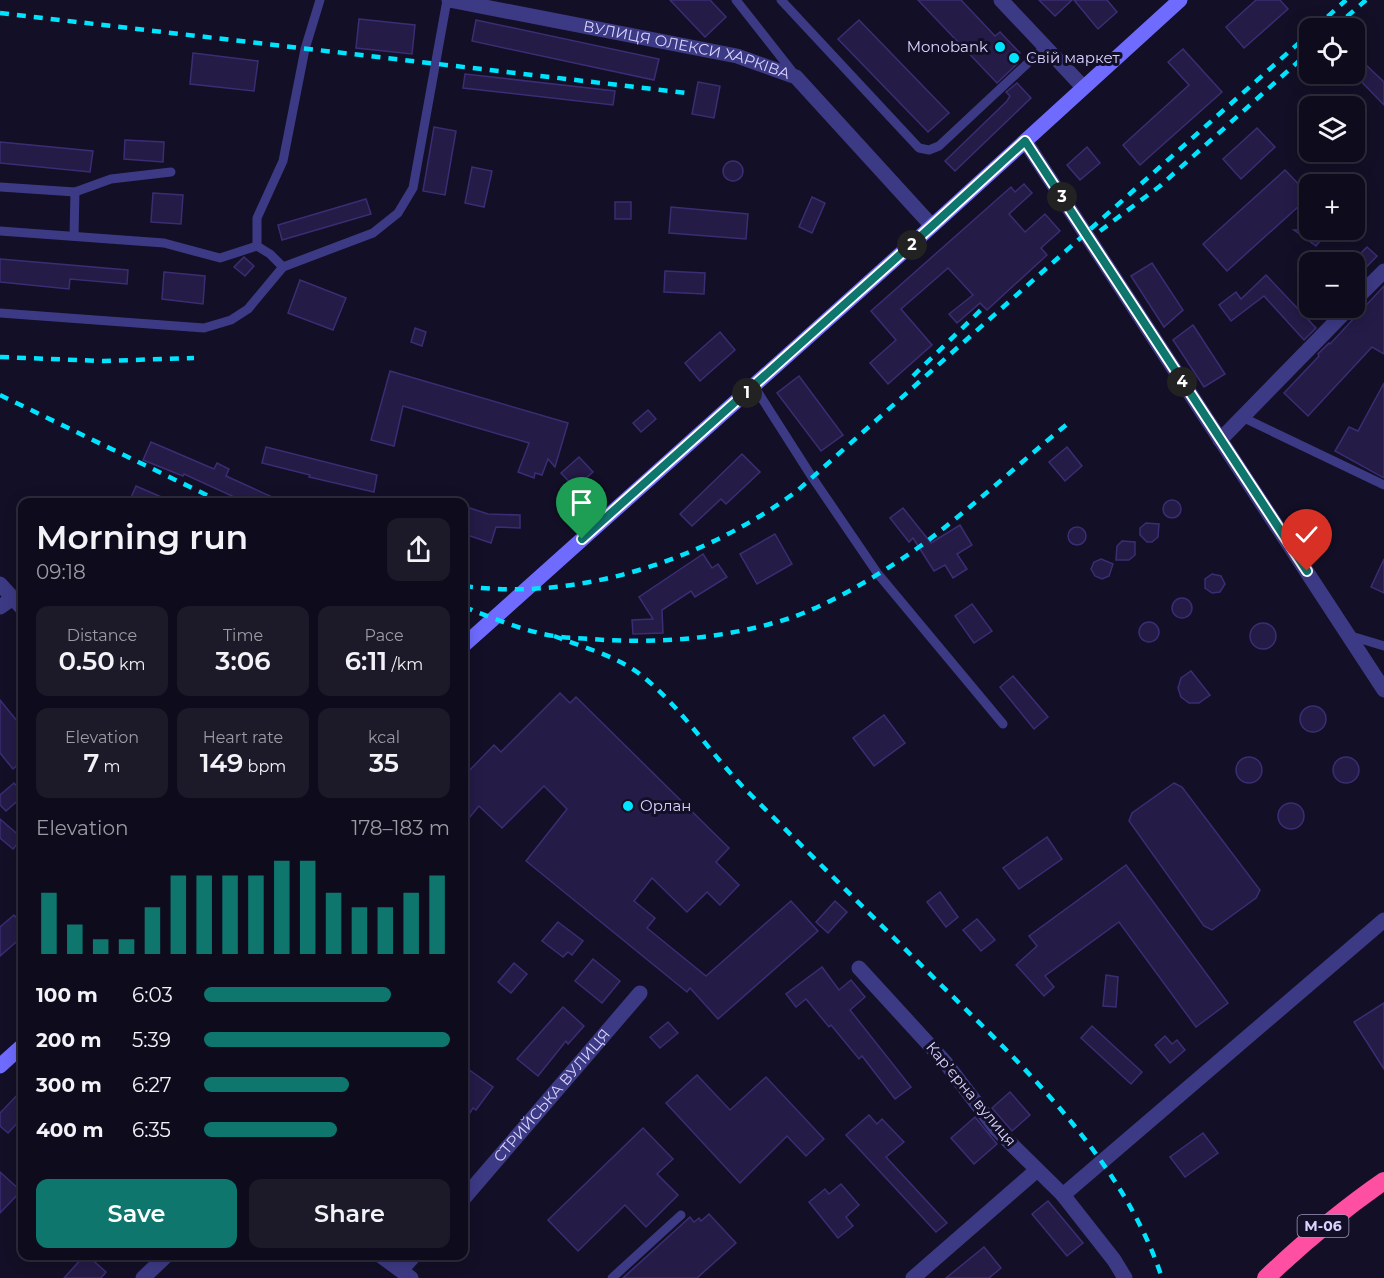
<!DOCTYPE html>
<html lang="en">
<head>
<meta charset="utf-8">
<style>
	:root { --surface:#0e0b1c; --page:#1c1929; --text:#f1f3f6; --muted:#9b9ba3; --line:#2e2b3b; --accent:#0f766e }
	body { margin:0; font-family:Montserrat,sans-serif; background:var(--page); color:var(--text); height:100vh; display:flex; flex-direction:column; font-size:22px; white-space:nowrap }
	* { box-sizing:border-box; margin:0 }
	p { font-size:20px; color:var(--muted) }
	.icon { flex:none; width:33px; height:33px; fill:none; stroke:currentColor; stroke-width:2; stroke-linecap:round; stroke-linejoin:round }
	.map { position:relative; flex:1; overflow:hidden }
	.sheet { position:absolute; left:18px; top:498px; width:450px; height:762px; display:flex; flex-direction:column; background:var(--surface); border-radius:12px; box-shadow:0 3px 15px #0003,0 0 0 2px var(--line) }
	.sheet>* { flex:none }
	.buttons { position:absolute; left:1299px; top:18px; display:grid; gap:12px }
	.buttons a { display:grid; place-items:center; width:66px; height:66px; border-radius:12px; background:var(--surface); box-shadow:0 3px 15px #0003,0 0 0 2px var(--line); font-size:30px }
	.pin { position:absolute; display:grid; place-items:center; width:51px; height:51px; color:#fff; margin:-62px -26px; border-radius:50% 50% 50% 0; rotate:-45deg; box-shadow:0 0 6px #0007 }
	.pin .icon { rotate:45deg }
	.km { position:absolute; width:30px; height:30px; margin:-15px; border-radius:50%; background:#222; color:#fff; font-size:16px; line-height:30px; text-align:center }
	.round { display:grid; place-items:center; flex:none; width:63px; height:63px; border-radius:12px; background:var(--page) }
	.overview { display:flex; align-items:center; justify-content:space-between; height:102px; padding:0 18px }
	h1 { font-size:33px; font-weight:600; line-height:45px }
	.stats { display:grid; grid-template-columns:repeat(3,1fr); gap:9px; height:102px; padding:6px 18px }
	.stats div { display:grid; align-content:center; border-radius:12px; background:var(--page); text-align:center }
	.stats b { font-size:26px; font-weight:600 }
	.stats small { font-size:16px; font-weight:400 }
	.stats p { font-size:16px }
	.chart { height:168px; padding:12px 18px }
	.chart p { display:flex; justify-content:space-between }
	.chart svg { width:100%; height:108px; margin-top:6px; stroke:var(--accent); stroke-width:6 }
	.button { display:flex; gap:12px; margin-top:auto; padding:12px 18px }
	.button a { flex:1; height:69px; border-radius:12px; background:var(--accent); color:#fff; font-size:24px; font-weight:600; line-height:69px; text-align:center }
	.button a+a { background:var(--page); color:var(--text) }
	ul { padding:0 18px; list-style:none; font-size:20px }
	li { display:grid; grid-template-columns:96px 72px 1fr; align-items:center; height:45px }
	li i { height:15px; border-radius:8px; background:var(--accent) }
	.map>svg:first-child { display:block }
</style>
</head>
<body>
<div class="map">
<svg width="1384" height="1278" viewBox="0 0 1384 1278">
	<rect width="100%" height="100%" fill="#130f26"/>
	<g fill="#241b47" stroke="#3b2d73" stroke-width="1.5">
		<path d="M670,0H710L726,17L705,37Z"/>
		<path d="M918,0H961L995,36L1000,32L1020,53L1013,59L1018,63L997,83Z"/>
		<path d="M1039,0H1072L1055,16Z"/>
		<path d="M1074,0H1107L1117,12L1098,29Z"/>
		<path d="M1256,0H1280L1288,9L1244,48L1226,27Z"/>
		<path d="M359,19L415,25L412,54L356,48Z"/>
		<path d="M476,20L659,59L654,80L472,41Z"/>
		<path d="M859,20L949,113L928,132L838,39Z"/>
		<path d="M1183,49L1222,92L1140,165L1123,145L1189,85L1168,62Z"/>
		<path d="M193,53L258,61L254,91L190,84Z"/>
		<path d="M1365,64L1384,82V105L1354,74Z"/>
		<path d="M465,74L615,91L613,105L463,88Z"/>
		<path d="M698,82L720,86L714,118L692,114Z"/>
		<path d="M1017,83L1031,98L955,171L945,161L1007,101L1010,96L1006,92Z"/>
		<path d="M434,127L456,131L445,195L423,191Z"/>
		<path d="M1257,128L1275,147L1241,179L1223,159Z"/>
		<path d="M125,140L164,142L163,162L124,159Z"/>
		<path d="M0,142L93,151L90,172L0,163Z"/>
		<path d="M1087,147L1100,163L1080,180L1067,165Z"/>
		<circle cx="733" cy="171" r="10"/>
		<path d="M472,167L492,171L484,207L465,203Z"/>
		<path d="M1285,170L1310,196L1227,271L1203,244Z"/>
		<path d="M1024,184L1032,193L1009,214L1025,232L1045,214L1060,231L1041,248L1047,255L987,310L980,303L957,323L949,314L973,295L948,268L901,309L932,345L888,384L870,363L896,340L871,311L1011,187L1015,192Z"/>
		<path d="M153,193L183,195L181,224L151,222Z"/>
		<path d="M812,197L825,203L812,233L799,227Z"/>
		<path d="M366,199L371,214L282,240L278,225Z"/>
		<rect x="615" y="202" width="16" height="17"/>
		<path d="M671,207L748,214L746,239L669,233Z"/>
		<path d="M1294,230H1329L1316,246Z"/>
		<path d="M1367,247L1377,256L1354,280V260Z"/>
		<path d="M244,257L254,266L245,276L234,267Z"/>
		<path d="M0,259L128,270L127,284L70,279L69,289L0,282Z"/>
		<path d="M1152,263L1183,310L1164,327L1131,276Z"/>
		<path d="M665,271L705,273L704,294L664,292Z"/>
		<path d="M164,272L205,276L203,304L162,299Z"/>
		<path d="M1266,275L1316,328L1304,340L1264,296L1231,321L1219,305L1236,292L1241,299Z"/>
		<path d="M300,280L346,298L333,330L288,313Z"/>
		<path d="M1384,286V354L1372,347L1308,416L1284,393L1319,356L1318,354L1329,343L1330,344Z"/>
		<path d="M1193,325L1225,374L1204,387L1173,340Z"/>
		<path d="M415,328L426,332L422,346L411,342Z"/>
		<path d="M720,332L735,350L700,381L685,363Z"/>
		<path d="M390,371L568,423L555,467L548,459L542,475L535,473L534,478L518,472L529,443L403,406L394,446L371,440Z"/>
		<path d="M799,376L843,435L821,451L777,393Z"/>
		<path d="M1384,383V478L1335,451L1349,427L1358,431Z"/>
		<path d="M648,410L656,419L641,432L633,423Z"/>
		<path d="M151,442L214,469L217,463L229,469L226,476L283,502H245L184,474L183,476L143,460Z"/>
		<path d="M266,447L377,475L374,492L309,477L310,475L262,463Z"/>
		<path d="M1067,447L1082,466L1065,481L1049,462Z"/>
		<path d="M742,454L760,472L726,504L721,499L692,526L680,514Z"/>
		<path d="M579,457L593,472L575,488L561,473Z"/>
		<path d="M136,486L173,502H129Z"/>
		<circle cx="1172" cy="509" r="9"/>
		<path d="M464,506L488,514L520,515V528L496,527L491,543L464,534Z"/>
		<path d="M903,508L931,543L960,525L972,545L957,554L967,569L953,578L945,565L934,571L913,538L909,542L890,518Z"/>
		<path d="M1146,523L1159,524L1158,537L1152,542H1147L1140,535V528Z"/>
		<circle cx="1077" cy="536" r="9"/>
		<path d="M775,534L792,564L757,584L740,554Z"/>
		<path d="M1122,541L1135,542V555L1129,560H1116L1117,546Z"/>
		<path d="M703,554L712,568L718,564L727,577L695,597L691,591L662,610L663,633L633,634L632,620L653,619L639,597Z"/>
		<path d="M1101,559L1113,564L1109,576L1102,579L1095,576L1091,569L1094,562Z"/>
		<path d="M1384,559V593L1371,587Z"/>
		<path d="M1212,574L1221,576L1225,584L1220,592L1212,593L1205,588V579Z"/>
		<circle cx="1182" cy="608" r="10"/>
		<path d="M972,604L992,631L974,643L955,616Z"/>
		<circle cx="1149" cy="632" r="10"/>
		<circle cx="1263" cy="636" r="13"/>
		<path d="M1191,671L1210,695L1199,703H1189L1181,697L1178,688L1181,678Z"/>
		<path d="M1013,676L1048,717L1034,729L1000,687Z"/>
		<path d="M560,693L570,703L576,697L729,848L716,862L739,885L720,905L707,892L687,912L652,878L634,901L655,918L647,928L706,976L791,901L818,931L718,1019L690,988L687,992L526,861L567,809L544,786L502,828L479,806L464,824V776L494,745L501,752Z"/>
		<path d="M0,700L22,727V761L13,769L0,753Z"/>
		<circle cx="1313" cy="719" r="13"/>
		<path d="M884,715L905,743L874,766L853,738Z"/>
		<circle cx="1346" cy="770" r="13"/>
		<circle cx="1249" cy="770" r="13"/>
		<path d="M14,783L22,792V797L6,811L0,805V795Z"/>
		<path d="M1174,783L1182,787L1260,890L1256,898L1212,930L1204,926L1129,821L1132,813Z"/>
		<circle cx="1291" cy="816" r="13"/>
		<path d="M0,819L22,838L13,849L0,838Z"/>
		<path d="M1047,837L1062,859L1019,889L1003,868Z"/>
		<path d="M1126,865L1228,1003L1196,1027L1119,922L1045,976L1054,987L1044,996L1016,965L1037,946L1029,936Z"/>
		<path d="M940,892L958,917L946,927L927,902Z"/>
		<path d="M835,901L847,912L828,933L816,922Z"/>
		<path d="M14,915L22,924V937L0,956V927Z"/>
		<path d="M977,919L995,940L981,951L963,930Z"/>
		<path d="M558,922L583,941L572,955L568,952L563,957L542,941Z"/>
		<path d="M593,959L620,981L602,1003L575,981Z"/>
		<path d="M514,963L527,974L511,993L498,982Z"/>
		<path d="M822,967L839,990L851,980L865,997L850,1010L911,1087L895,1099L862,1056L859,1059L831,1025L829,1027L806,999L796,1007L786,994Z"/>
		<path d="M1106,975L1118,977L1116,1007L1103,1006Z"/>
		<path d="M1384,1003V1069L1354,1022Z"/>
		<path d="M563,1007L584,1026L568,1044L566,1041L538,1076L517,1059Z"/>
		<path d="M668,1022L678,1033L660,1048L650,1037Z"/>
		<path d="M1092,1026L1142,1072L1131,1084L1081,1038Z"/>
		<path d="M1165,1036L1172,1044L1177,1040L1185,1050L1170,1063L1155,1045Z"/>
		<path d="M468,1069L493,1087L476,1110L473,1108L464,1122V1076Z"/>
		<path d="M697,1075L730,1110L766,1077L824,1139L806,1156L787,1136L740,1183L666,1103Z"/>
		<path d="M22,1090V1118L8,1133L0,1126V1113Z"/>
		<path d="M1010,1092L1030,1115L1012,1131L992,1108Z"/>
		<path d="M869,1115L877,1124L882,1119L904,1142L886,1157L947,1223L936,1232L846,1135Z"/>
		<path d="M975,1117L997,1144L974,1164L951,1138Z"/>
		<path d="M643,1128L673,1159L657,1174L678,1195L646,1227L625,1205L578,1251L548,1220Z"/>
		<path d="M1203,1133L1218,1153L1185,1177L1170,1157Z"/>
		<path d="M0,1172L21,1191L0,1213Z"/>
		<path d="M841,1184L859,1205L846,1217L853,1226L838,1238L809,1202L825,1189L829,1194Z"/>
		<path d="M1048,1201L1083,1243L1067,1256L1032,1214Z"/>
		<path d="M709,1214L736,1243L697,1278H623L690,1217L694,1222L699,1218L701,1221Z"/>
		<path d="M984,1247L1001,1268L989,1278H946Z"/>
		<path d="M84,1256H88L106,1272L101,1278H64Z"/>
	</g>
	<g fill="none" stroke-linecap="round" stroke-linejoin="round">
		<g stroke="#3d3a85" stroke-width="9">
			<path d="M736,0L795,75"/>
			<path d="M781,0L919,148L929,150L939,146L1045,47"/>
			<path d="M0,187L75,192L111,179L171,172"/>
			<path d="M0,231L164,243L220,258L257,246"/>
			<path d="M74,236L75,192"/>
			<path d="M283,267L270,254L257,246V218L283,161L305,49L320,0"/>
			<path d="M0,313L204,328L231,320L248,309L283,267L373,233L398,213L413,188L447,0"/>
			<path d="M754,386L812,477L878,574L1003,724"/>
			<path d="M1242,417L1384,485"/>
			<path d="M1351,636L1384,646"/>
			<path d="M612,1278L681,1215"/>
		</g>
		<g stroke="#3d3a85" stroke-width="15">
			<path id="s1" d="M449,0L737,56L796,77L932,226"/>
			<path d="M1001,0L1083,87"/>
			<path d="M1025,141L1384,690"/>
			<path d="M1354,301L1384,271"/>
			<path d="M1220,440L1349,308"/>
			<path d="M0,584L22,608"/>
			<path d="M0,607L13,598"/>
			<path d="M859,968L945,1062L996,1129L1063,1195L1114,1260L1125,1278"/>
			<path d="M1063,1195L1384,920"/>
			<path id="s2" d="M464,1198L640,993"/>
			<path d="M381,1256L411,1278"/>
			<path d="M401,1270L414,1256"/>
			<path d="M143,1278L166,1256"/>
			<path d="M913,1278L1037,1170"/>
		</g>
		<g stroke="#6f6bff" stroke-width="15">
			<path d="M464,645L932,226L1180,0"/>
			<path d="M0,1066L22,1046"/>
		</g>
		<path stroke="#ff4fa3" stroke-width="18" d="M1266,1278C1304,1242 1342,1210 1384,1181"/>
		<g stroke="#00e5ff" stroke-width="4.5" stroke-dasharray="9 8" stroke-linecap="butt">
			<path d="M0,13L687,93"/>
			<path d="M1315,28L1346,0"/>
			<path d="M1334,28L1366,0"/>
			<path d="M1100,231L1160,186L1310,51"/>
			<path d="M0,357L103,361L194,358"/>
			<path d="M913,376L984,307"/>
			<path d="M0,395L221,502"/>
			<path d="M464,586C578,602 706,559 797,491L1310,33"/>
			<path d="M464,607C493,618 523,631 554,636C566,638 578,638 590,639C657,644 723,639 787,619C831,605 889,569 926,542C976,504 1023,460 1072,420"/>
			<path d="M554,636C582,647 613,655 637,672C681,705 712,757 751,795C812,856 873,917 934,978C1021,1064 1123,1159 1162,1278"/>
		</g>
	</g>
	<g fill="none" stroke-linecap="round" stroke-linejoin="round">
		<g stroke="#fff" stroke-width="12">
			<path id="route" d="M582,539L932,226L1025,141L1307,571"/>
		</g>
		<use href="#route" stroke="#0f766e" stroke-width="8"/>
	</g>
	<g fill="#00e5ff" stroke="#130f26" stroke-width="2">
		<circle cx="1000" cy="47" r="6"/>
		<circle cx="1014" cy="58" r="6"/>
		<circle cx="628" cy="806" r="6"/>
	</g>
	<g text-anchor="middle" stroke-width="6" stroke-linejoin="round" paint-order="stroke">
		<rect fill="#130f26" stroke="#9e99be" stroke-width="1.5" x="1297.5" y="1215" width="51" height="22" rx="4.5"/>
		<g font-size="14" font-weight="bold" fill="#d9d4ff">
			<text x="1323" y="1231">М-06</text>
		</g>
		<g font-size="15" fill="#d9d4ff" stroke="#130f26" text-anchor="start">
			<text x="988" y="52" text-anchor="end">Monobank</text>
			<text x="1026" y="63">Свій маркет</text>
			<text x="640" y="811">Орлан</text>
		</g>
		<g font-size="15" fill="#d9d4ff" stroke="#130f26">
			<text dy="5" stroke="none"><textPath href="#s1" startOffset="243">ВУЛИЦЯ ОЛЕКСИ ХАРКІВА</textPath></text>
			<text transform="translate(971 1094) rotate(50)" y="5">Карʼєрна вулиця</text>
			<text dy="5" stroke="none"><textPath href="#s2" startOffset="135">СТРИЙСЬКА ВУЛИЦЯ</textPath></text>
		</g>
	</g>
</svg>
<div class="buttons">
<a><svg class="icon" aria-label="locate" viewBox="0 0 24 24"><circle cx="12" cy="12" r="6"/><path d="M12 2v4M12 18v4M2 12h4M18 12h4"/></svg></a>
<a><svg class="icon" aria-label="layers" viewBox="0 0 24 24"><path d="M12 4l9 5-9 5-9-5zM3 14l9 5 9-5"/></svg></a>
<a>+</a>
<a>−</a>
</div>
<div class="pin" style="left:582px;top:539px;background:#1e9e55"><svg class="icon" aria-label="arrive" viewBox="0 0 24 24"><path d="M6 21V4h12l-3 4 3 4H6"/></svg></div>
<div class="pin" style="left:1307px;top:571px;background:#d93025"><svg class="icon" aria-label="check" viewBox="0 0 24 24"><path d="M5 12l5 5 9-10"/></svg></div>
<b class="km" style="left:747px;top:393px">1</b>
<b class="km" style="left:912px;top:245px">2</b>
<b class="km" style="left:1062px;top:197px">3</b>
<b class="km" style="left:1182px;top:382px">4</b>
<section class="sheet">
<div class="overview"><div><h1>Morning run</h1><p>09:18</p></div><a class="round"><svg class="icon" aria-label="share" viewBox="0 0 24 24"><path d="M12 15V3M7 8l5-5 5 5M5 13v7h14v-7"/></svg></a></div>
<div class="stats">
<div><p>Distance</p><b>0.50<small> km</small></b></div>
<div><p>Time</p><b>3:06</b></div>
<div><p>Pace</p><b>6:11<small> /km</small></b></div>
</div>
<div class="stats">
<div><p>Elevation</p><b>7<small> m</small></b></div>
<div><p>Heart rate</p><b>149<small> bpm</small></b></div>
<div><p>kcal</p><b>35</b></div>
</div>
<div class="chart"><p><span>Elevation</span>178–183 m</p>
<svg viewBox="0 0 160 44" preserveAspectRatio="none"><path d="M5 44V19M15 44V32M25 44V38M35 44V38M45 44V25M55 44V12M65 44V12M75 44V12M85 44V12M95 44V6M105 44V6M115 44V19M125 44V25M135 44V25M145 44V19M155 44V12"/></svg>
</div>
<ul>
<li><b>100 m</b>6:03<i style="width:76%"></i></li>
<li><b>200 m</b>5:39<i style="width:100%"></i></li>
<li><b>300 m</b>6:27<i style="width:59%"></i></li>
<li><b>400 m</b>6:35<i style="width:54%"></i></li>
</ul>
<div class="button"><a>Save</a><a>Share</a></div>
</section>
</div>
</body>
</html>
